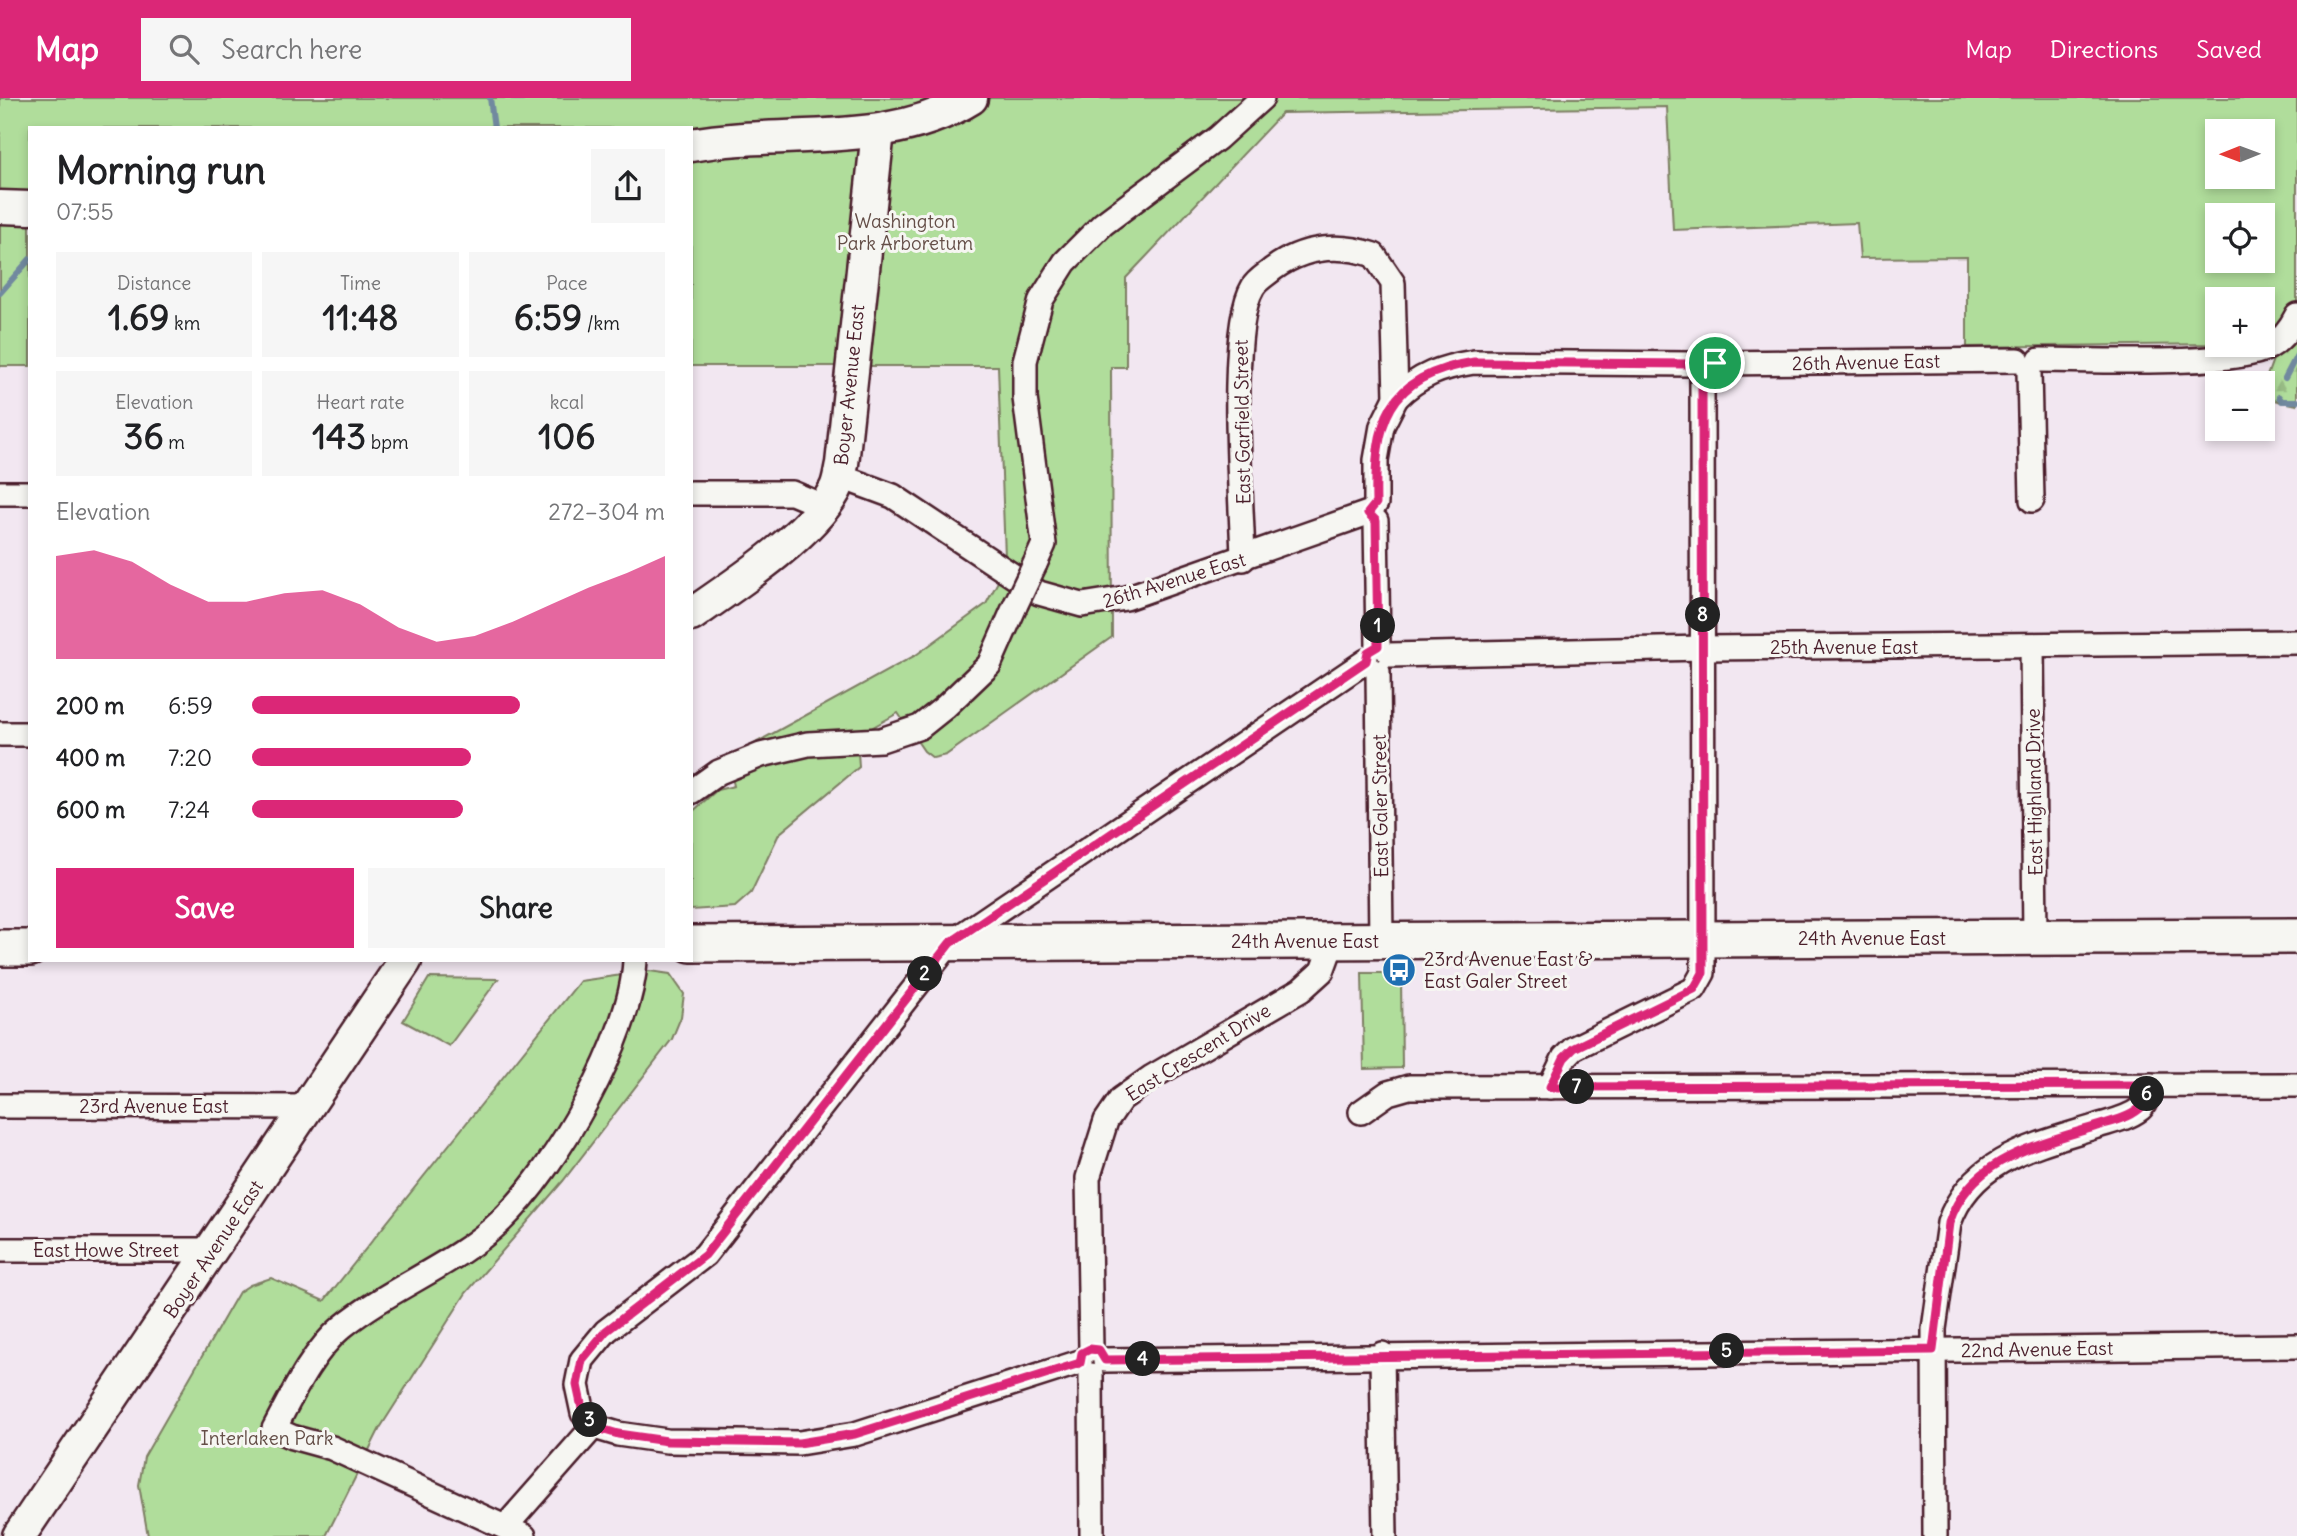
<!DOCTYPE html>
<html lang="en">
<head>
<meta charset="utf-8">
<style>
	:root { --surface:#fff; --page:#f6f6f6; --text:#202124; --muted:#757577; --accent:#db2777 }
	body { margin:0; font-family:Delius,sans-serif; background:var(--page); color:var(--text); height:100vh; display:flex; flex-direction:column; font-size:26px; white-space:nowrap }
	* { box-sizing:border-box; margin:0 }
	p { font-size:23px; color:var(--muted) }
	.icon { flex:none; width:38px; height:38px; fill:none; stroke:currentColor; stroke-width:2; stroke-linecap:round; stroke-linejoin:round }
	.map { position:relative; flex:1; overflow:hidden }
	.drawer { position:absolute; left:28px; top:28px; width:665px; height:836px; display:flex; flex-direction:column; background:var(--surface); border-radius:0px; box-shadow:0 4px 10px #0003 }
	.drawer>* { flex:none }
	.needle { width:46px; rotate:269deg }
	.fabs { position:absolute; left:2205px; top:21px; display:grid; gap:14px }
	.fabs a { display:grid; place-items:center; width:70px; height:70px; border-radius:0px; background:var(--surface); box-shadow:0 4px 10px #0003; font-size:35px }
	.pin { position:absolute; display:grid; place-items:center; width:60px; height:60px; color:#fff; margin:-30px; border:4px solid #fff; border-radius:50%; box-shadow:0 2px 7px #0007 }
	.km { position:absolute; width:35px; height:35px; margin:-18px; border-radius:50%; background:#222; color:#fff; font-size:19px; line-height:35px; text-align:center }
	.round { display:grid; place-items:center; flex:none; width:74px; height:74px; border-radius:0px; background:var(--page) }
	.summary { display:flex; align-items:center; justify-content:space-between; height:119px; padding:0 28px }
	h1 { font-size:38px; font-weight:700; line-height:52px }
	.metrics { display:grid; grid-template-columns:repeat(3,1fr); gap:10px; height:119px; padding:7px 28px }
	.metrics div { display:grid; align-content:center; border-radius:0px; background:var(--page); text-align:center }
	.metrics b { font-size:35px; font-weight:700 }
	.metrics small { font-size:19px; font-weight:400 }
	.metrics p { font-size:19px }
	.chart { height:196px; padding:14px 28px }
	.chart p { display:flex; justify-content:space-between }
	.chart svg { width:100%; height:126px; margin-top:7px; fill:var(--accent); opacity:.7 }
	.action { display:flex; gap:14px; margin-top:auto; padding:14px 28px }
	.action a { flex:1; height:80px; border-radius:0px; background:var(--accent); color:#fff; font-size:28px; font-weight:700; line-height:80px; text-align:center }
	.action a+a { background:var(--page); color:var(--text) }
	ul { padding:0 28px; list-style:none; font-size:23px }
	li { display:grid; grid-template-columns:112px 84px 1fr; align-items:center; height:52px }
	li i { height:18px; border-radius:9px; background:var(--accent) }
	header { display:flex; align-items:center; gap:42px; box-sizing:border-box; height:98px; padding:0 35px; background:var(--accent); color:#fff }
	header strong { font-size:33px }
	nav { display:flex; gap:38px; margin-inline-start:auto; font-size:24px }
	.search { width:490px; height:63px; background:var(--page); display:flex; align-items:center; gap:18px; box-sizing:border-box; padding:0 24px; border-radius:0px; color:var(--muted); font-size:26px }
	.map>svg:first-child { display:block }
</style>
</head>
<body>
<header>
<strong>Map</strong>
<div class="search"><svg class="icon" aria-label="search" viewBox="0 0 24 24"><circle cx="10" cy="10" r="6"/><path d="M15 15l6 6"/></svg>Search here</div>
<nav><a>Map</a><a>Directions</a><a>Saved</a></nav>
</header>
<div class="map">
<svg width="2297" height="1438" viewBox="0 0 2297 1438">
	<defs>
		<pattern id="forest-firs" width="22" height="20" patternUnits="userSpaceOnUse" patternTransform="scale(1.75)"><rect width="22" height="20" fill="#b0dd9b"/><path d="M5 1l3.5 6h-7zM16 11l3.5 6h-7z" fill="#99bd86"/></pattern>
	</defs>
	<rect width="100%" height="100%" fill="#f2e7f1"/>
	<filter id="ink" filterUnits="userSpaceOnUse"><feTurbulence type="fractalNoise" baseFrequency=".0143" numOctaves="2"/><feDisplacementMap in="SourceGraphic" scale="14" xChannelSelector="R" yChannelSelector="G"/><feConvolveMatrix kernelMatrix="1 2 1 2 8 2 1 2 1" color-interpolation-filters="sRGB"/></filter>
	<g filter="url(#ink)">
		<g fill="#b0dd9b" stroke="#7d7e63" stroke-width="2" fill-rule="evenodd">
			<path d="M0,0H2297V245H2263V201H2217V246L1967,249V159L1860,160L1857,125L1673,132L1667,9L1282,15L1126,180V269H1111L1112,539L946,657L933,660L924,653L898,615L857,638L859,669L779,736L751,795L735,809L691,812V715L717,692L734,688L728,660L916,557L986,506L1009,463L1005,459L998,268H691V30H30V268H0ZM2217,33H2263V79H2217ZM2217,117H2263V163H2217Z"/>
			<path d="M650,873L670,876L684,896L681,919L672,941L563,1083L466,1195L380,1330L326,1438H148L139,1387L144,1359L239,1194L250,1187L271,1180L324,1203L580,883Z"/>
			<path d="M1362,875H1393V878H1401L1402,970L1364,971Z"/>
			<path d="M429,880L498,881L449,948L403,923Z"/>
		</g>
		<path fill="url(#forest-firs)" stroke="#7d7e63" stroke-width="2" d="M2279,245H2297V307L2263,300V289Z"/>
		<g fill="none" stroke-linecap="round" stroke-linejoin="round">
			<g stroke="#71899f" stroke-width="6">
				<path d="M490,0L494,30"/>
				<path d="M514,0H522"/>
				<path d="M0,195L30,161"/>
				<path d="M2285,280L2297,257"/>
				<path d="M2279,299L2282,303H2297"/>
			</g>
			<g stroke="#4a1f2b" stroke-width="28">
				<g id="street">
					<path d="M2040,262C2088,262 2234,269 2269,249C2281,242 2291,229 2297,217"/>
					<path d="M1715,265L2018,262"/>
					<path d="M2029,274L2032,402"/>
					<path d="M1396,300C1419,277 1442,269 1474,264L1691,266"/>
					<path d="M839,378L893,398L1039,495L1082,507L1126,500L1368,415"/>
					<path d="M0,395H30"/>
					<path d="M691,395H792L823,408"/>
					<path d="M1376,423L1378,548"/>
					<path d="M1243,461C1242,405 1227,231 1253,189C1257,182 1266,177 1273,171C1303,149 1338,145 1374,157L1393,185L1396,300L1382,328L1376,362V405"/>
					<path d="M1035,466L1044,446L1025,300V263L1041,202L1065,164L1103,126L1218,40L1262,0"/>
					<path d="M2032,548L2035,839"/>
					<path d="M1390,557L1703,550L2297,544"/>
					<path d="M1378,574L1381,843"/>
					<path d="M0,636H30"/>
					<path d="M691,694L719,674L761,657L808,646L881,642L920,629L945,609L989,567L1016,506"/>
					<path d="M1550,989L1564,960L1574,950L1694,891L1703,875L1702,278"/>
					<path d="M0,1008L308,1009"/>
					<path d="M1361,1014L1388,995L1409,989L2297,987"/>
					<path d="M0,1152H212"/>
					<path d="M1091,1251L1088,1080L1106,1023L1121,1001L1152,979L1301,892L1322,873L1333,843"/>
					<path d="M1382,1256L1385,1438"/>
					<path d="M1105,1262L2297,1248"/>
					<path d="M1080,1264L855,1336L799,1345L667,1343L618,1336L598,1330L583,1315L577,1287L582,1262L606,1233L705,1157L950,845L1366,563"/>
					<path d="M1091,1277L1092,1438"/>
					<path d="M505,1429L595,1327"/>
					<path d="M524,1438L332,1350L292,1339L274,1331C292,1297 312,1254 342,1229C391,1189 455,1167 501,1123C556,1070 631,940 635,863"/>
					<path d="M1935,1438L1934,1231L1949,1125C1971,1061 2036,1047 2094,1029C2109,1024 2127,1021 2140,1011C2146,1006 2148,995 2151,987"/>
				</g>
			</g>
			<g stroke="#4a1f2b" stroke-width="37">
				<g id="secondary">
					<path d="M691,47C784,30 888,52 971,0"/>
					<path d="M0,109L30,110"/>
					<path d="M691,517C733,488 811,437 835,392C839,385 840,374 842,366L878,33"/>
					<path d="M19,1438L405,863"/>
				</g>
			</g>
			<g stroke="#4a1f2b" stroke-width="40">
				<g id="primary">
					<path d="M691,846L2297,838"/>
					<path d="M0,850H30"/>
				</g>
			</g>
			<use href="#street" stroke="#f6f6f2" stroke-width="23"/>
			<use href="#secondary" stroke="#f6f6f2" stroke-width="32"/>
			<use href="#primary" stroke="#f6f6f2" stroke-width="35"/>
			<g stroke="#4a1f2b" stroke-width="28" stroke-linecap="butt">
				<path id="street-bridge" d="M1016,506L1035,466"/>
			</g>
			<use href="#street-bridge" stroke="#f6f6f2" stroke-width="23"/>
		</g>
	</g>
	<g fill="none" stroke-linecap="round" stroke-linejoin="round" filter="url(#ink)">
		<g stroke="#fff" stroke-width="14">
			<path id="route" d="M1703,254L1711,257L1715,265L1712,274L1702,278L1703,875L1694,891L1574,950L1564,960L1550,989L2151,987C2148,995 2146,1006 2139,1011C2127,1021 2109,1024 2094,1029C2036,1047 1970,1061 1949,1125L1933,1252L1105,1262L1099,1252L1090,1251L1082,1255L1080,1265L855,1336L799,1345L667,1343L618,1336L598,1330L583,1315L577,1287L582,1262L606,1233L705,1157L950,845L1366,563L1368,554L1378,548L1376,423L1368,415L1376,405C1374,324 1386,278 1474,264L1691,266L1696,257Z"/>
		</g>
		<use href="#route" stroke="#db2777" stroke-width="9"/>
	</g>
	<defs>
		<g id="bus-disc" transform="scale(1.75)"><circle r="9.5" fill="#1f6fb2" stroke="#f6f6f2"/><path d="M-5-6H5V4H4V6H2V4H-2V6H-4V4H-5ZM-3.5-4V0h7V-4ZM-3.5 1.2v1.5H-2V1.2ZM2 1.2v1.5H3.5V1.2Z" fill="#fff"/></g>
	</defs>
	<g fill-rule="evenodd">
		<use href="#bus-disc" x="1399" y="872"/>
	</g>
	<g text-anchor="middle" stroke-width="6" stroke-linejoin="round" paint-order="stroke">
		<g font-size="19" fill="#644e47" stroke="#f6f6f2">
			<text x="905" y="130">Washington<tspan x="905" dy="22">Park Arboretum</tspan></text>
			<text x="267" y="1347">Interlaken Park</text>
		</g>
		<g font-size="19" fill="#4a1f2b" stroke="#f6f6f2">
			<text transform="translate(1866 264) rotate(-1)" y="7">26th Avenue East</text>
			<text transform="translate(849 287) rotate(-84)" y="7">Boyer Avenue East</text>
			<text transform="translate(1242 324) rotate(-91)" y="7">East Garfield Street</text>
			<text transform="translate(1174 482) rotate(-17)" y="7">26th Avenue East</text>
			<text x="1844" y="556">25th Avenue East</text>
			<text transform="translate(2034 694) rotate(-91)" y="7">East Highland Drive</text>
			<text transform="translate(1380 708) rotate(-91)" y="7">East Galer Street</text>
			<text x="1872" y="847">24th Avenue East</text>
			<text x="1305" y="850">24th Avenue East</text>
			<text transform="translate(1198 954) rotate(-32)" y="7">East Crescent Drive</text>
			<text x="154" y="1015">23rd Avenue East</text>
			<text transform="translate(213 1151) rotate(-56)" y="7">Boyer Avenue East</text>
			<text x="106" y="1159">East Howe Street</text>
			<text transform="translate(2037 1251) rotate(-1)" y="7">22nd Avenue East</text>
		</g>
		<g font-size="19" fill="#4a1f2b" stroke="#f6f6f2" text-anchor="start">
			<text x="1424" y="868">23rd Avenue East &amp;<tspan x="1424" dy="22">East Galer Street</tspan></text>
		</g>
	</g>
</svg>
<div class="fabs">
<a><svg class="needle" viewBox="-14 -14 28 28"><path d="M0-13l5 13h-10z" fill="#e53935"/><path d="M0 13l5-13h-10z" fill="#757577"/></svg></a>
<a><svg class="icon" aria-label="locate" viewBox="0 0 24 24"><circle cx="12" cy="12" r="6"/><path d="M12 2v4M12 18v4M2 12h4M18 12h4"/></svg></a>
<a>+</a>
<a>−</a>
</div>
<div class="pin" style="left:1715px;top:265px;background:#1e9e55"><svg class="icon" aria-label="arrive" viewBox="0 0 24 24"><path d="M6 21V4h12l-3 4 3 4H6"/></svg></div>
<b class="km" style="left:1378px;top:528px">1</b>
<b class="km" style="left:925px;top:876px">2</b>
<b class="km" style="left:590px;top:1322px">3</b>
<b class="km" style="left:1143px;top:1261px">4</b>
<b class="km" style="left:1727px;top:1253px">5</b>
<b class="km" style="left:2147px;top:996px">6</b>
<b class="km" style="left:1577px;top:989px">7</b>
<b class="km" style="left:1703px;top:517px">8</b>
<section class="drawer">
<div class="summary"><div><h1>Morning run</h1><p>07:55</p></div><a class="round"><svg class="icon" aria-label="share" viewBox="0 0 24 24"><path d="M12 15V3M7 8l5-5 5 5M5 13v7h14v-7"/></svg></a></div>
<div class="metrics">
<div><p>Distance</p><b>1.69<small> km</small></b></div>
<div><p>Time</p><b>11:48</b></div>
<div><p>Pace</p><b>6:59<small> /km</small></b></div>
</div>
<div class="metrics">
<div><p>Elevation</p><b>36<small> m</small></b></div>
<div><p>Heart rate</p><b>143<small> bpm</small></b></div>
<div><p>kcal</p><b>106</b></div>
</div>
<div class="chart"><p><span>Elevation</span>272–304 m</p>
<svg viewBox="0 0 160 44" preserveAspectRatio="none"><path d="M0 44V8L10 6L20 10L30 18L40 24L50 24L60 21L70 20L80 25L90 33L100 38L110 36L120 31L130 25L140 19L150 14L160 8V44z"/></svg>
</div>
<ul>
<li><b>200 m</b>6:59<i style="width:65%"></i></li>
<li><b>400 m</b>7:20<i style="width:53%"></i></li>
<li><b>600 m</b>7:24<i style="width:51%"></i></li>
</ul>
<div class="action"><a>Save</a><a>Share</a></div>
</section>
</div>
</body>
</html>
